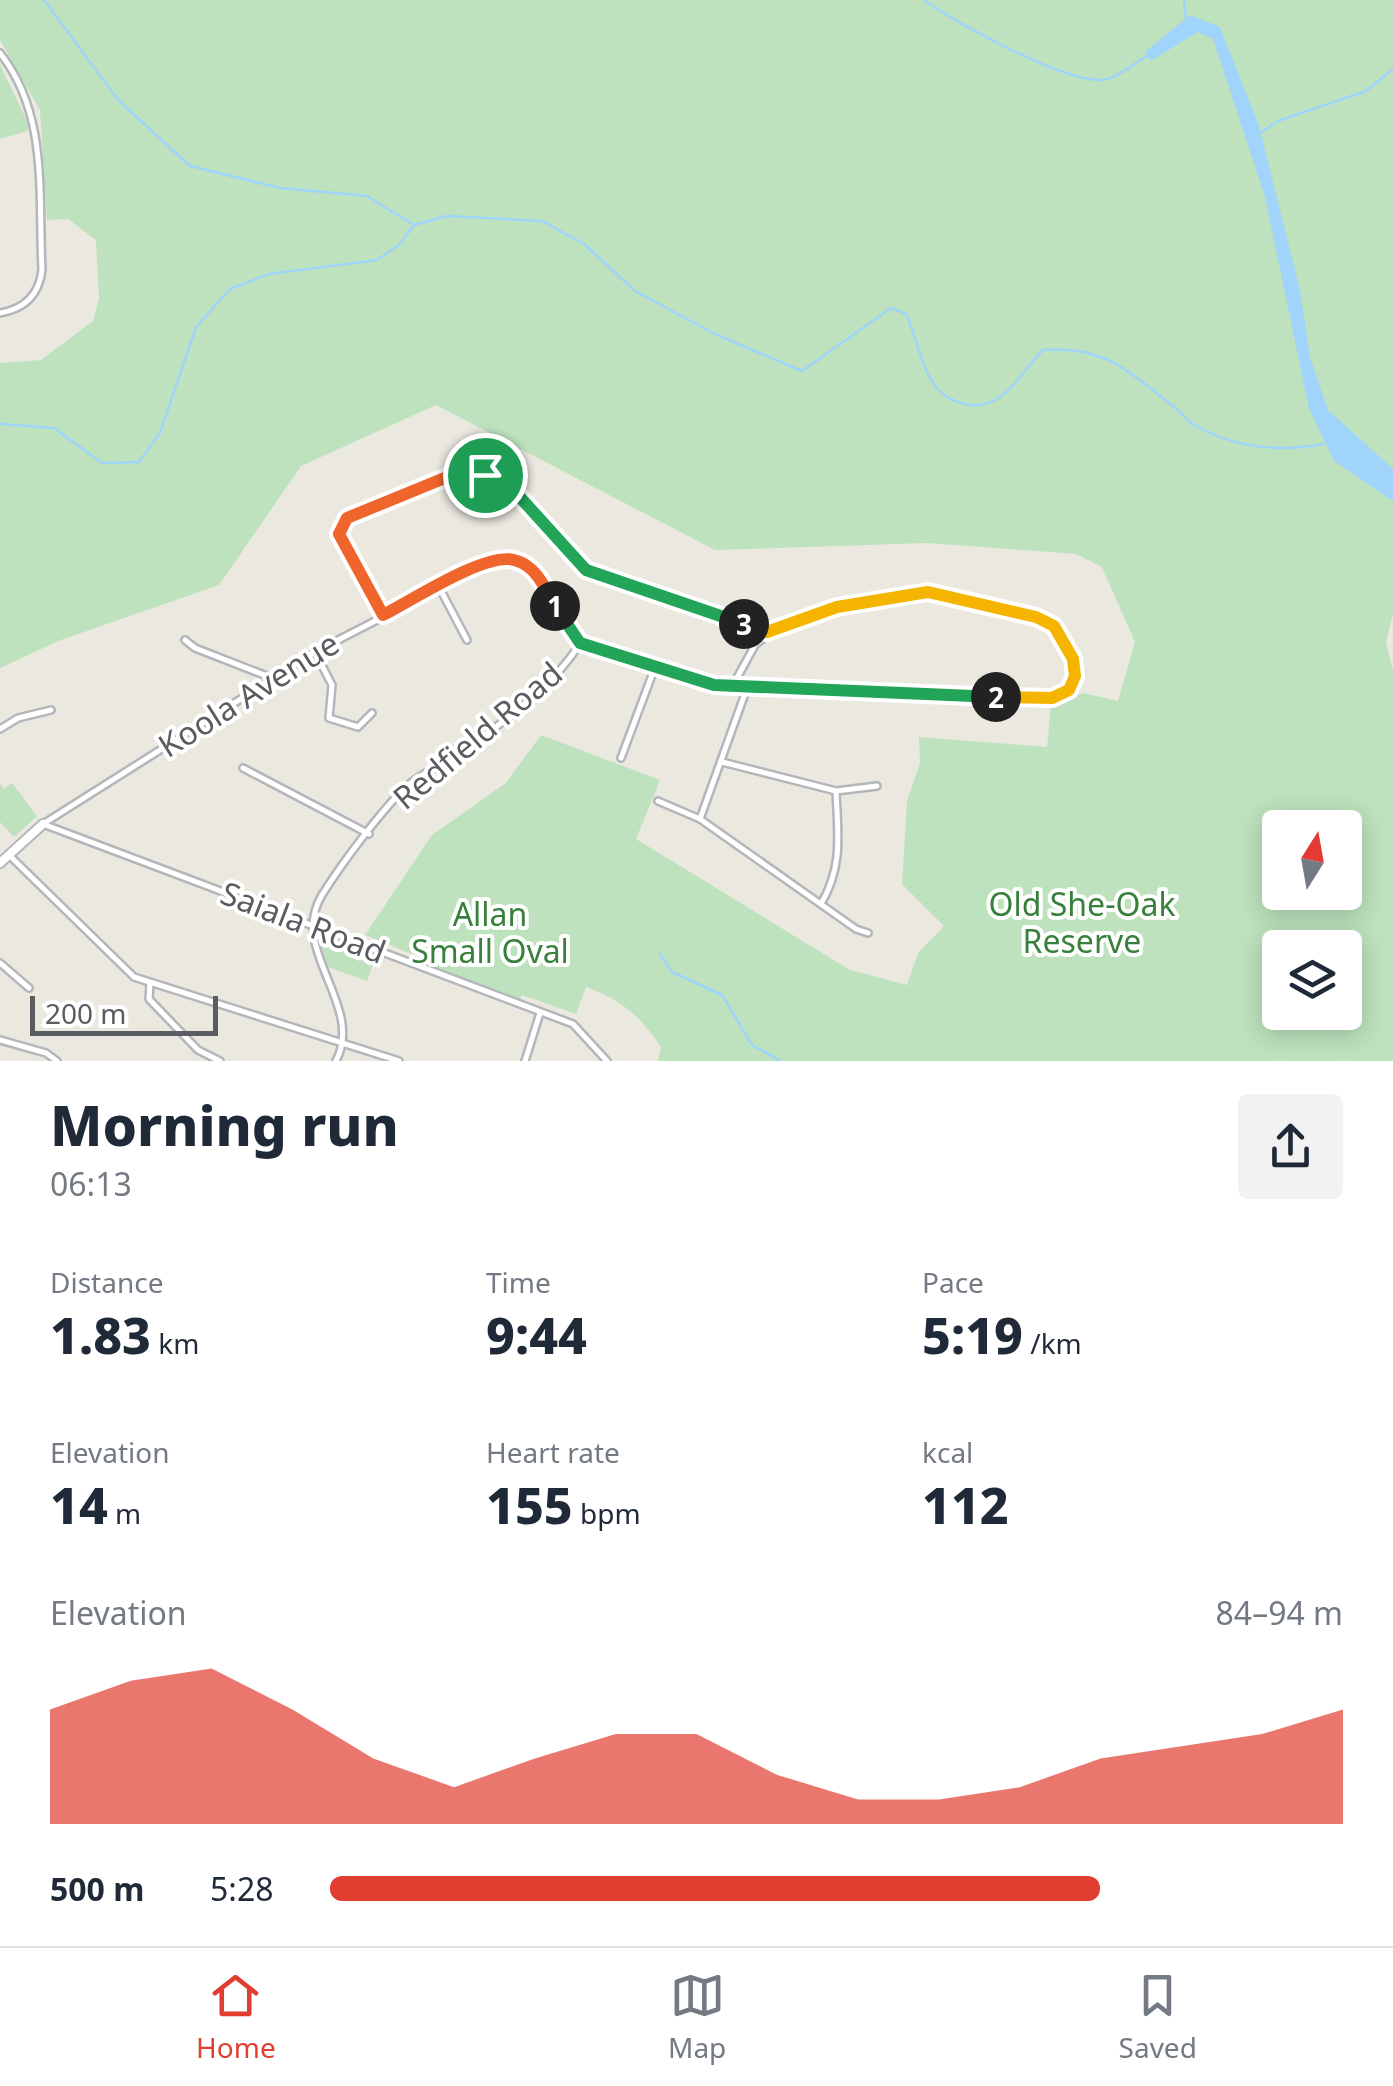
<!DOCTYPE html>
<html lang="en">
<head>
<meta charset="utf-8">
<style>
	:root { --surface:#fff; --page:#f2f2f3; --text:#1f2937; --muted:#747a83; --line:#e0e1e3; --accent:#e03e31 }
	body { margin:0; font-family:"Noto Sans",sans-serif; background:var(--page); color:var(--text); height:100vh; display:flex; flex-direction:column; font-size:38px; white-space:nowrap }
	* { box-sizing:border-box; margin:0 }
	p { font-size:32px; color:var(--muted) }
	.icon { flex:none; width:55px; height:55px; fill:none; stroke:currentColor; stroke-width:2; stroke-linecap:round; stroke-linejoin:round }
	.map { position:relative; height:1061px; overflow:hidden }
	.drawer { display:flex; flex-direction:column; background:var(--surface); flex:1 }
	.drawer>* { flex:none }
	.needle { width:65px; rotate:11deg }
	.fabs { position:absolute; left:1262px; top:810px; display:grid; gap:20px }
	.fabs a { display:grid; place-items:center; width:100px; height:100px; border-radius:10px; background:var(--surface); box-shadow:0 5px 25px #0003; font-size:50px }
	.scale { position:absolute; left:30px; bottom:25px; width:188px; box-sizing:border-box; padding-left:10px; border:5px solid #595c60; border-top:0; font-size:28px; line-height:35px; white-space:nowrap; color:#595c60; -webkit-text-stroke:8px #fff; paint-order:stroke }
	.pin { position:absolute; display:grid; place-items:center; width:85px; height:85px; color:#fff; margin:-42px; border:5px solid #fff; border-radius:50%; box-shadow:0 2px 10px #0007 }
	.km { position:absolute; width:50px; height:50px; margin:-25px; border-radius:50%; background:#222; color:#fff; font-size:28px; line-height:50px; text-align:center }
	.round { display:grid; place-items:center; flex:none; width:105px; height:105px; border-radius:10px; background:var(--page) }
	.summary { display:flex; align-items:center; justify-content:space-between; height:170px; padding:0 50px }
	h1 { font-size:55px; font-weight:800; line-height:75px }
	.figures { display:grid; grid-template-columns:repeat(3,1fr); gap:15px; height:170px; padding:10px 50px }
	.figures div { display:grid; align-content:center }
	.figures b { font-size:50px; font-weight:800 }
	.figures small { font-size:28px; font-weight:400 }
	.figures p { font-size:28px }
	.chart { height:280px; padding:20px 50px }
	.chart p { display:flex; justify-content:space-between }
	.chart svg { width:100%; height:180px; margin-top:10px; fill:var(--accent); opacity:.7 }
	ul { padding:0 50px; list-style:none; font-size:32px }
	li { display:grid; grid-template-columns:160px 120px 1fr; align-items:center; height:75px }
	li i { height:25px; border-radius:12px; background:var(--accent) }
	.tabs { display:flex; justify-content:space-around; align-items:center; height:140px; border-top:2px solid var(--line); background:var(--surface); font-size:28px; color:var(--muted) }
	.tabs a { display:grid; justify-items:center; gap:5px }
	.tabs .selected { color:var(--accent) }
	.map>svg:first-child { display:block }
</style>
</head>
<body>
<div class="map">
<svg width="1393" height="1061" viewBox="0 0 1393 1061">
	<rect width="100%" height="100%" fill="#ebe8e0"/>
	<g fill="#bde2bd" fill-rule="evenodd">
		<path d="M0,0H1393V614L1386,642L1393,671V1061H658L661,1047C641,1017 621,999 586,987L576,1014L522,995L520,1000L415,962L417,956L365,935L432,835L506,783L541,735L660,780L636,839L850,970L907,985L918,953L944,926L902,884L907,801L920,763L919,737L1047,747L1051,706L1083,693L1118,701L1135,642L1102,567L1076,554L928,543L715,550L436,405L301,466L219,585L58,641L0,668V363L41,360L93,321L99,298L96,240L68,219L47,220L40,110L0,40ZM1280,828H1345V892H1280ZM1280,948H1345V1012H1280Z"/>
		<path d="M0,65L29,125L27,131L0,139Z"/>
		<path d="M12,783L37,816L14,837L0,822V784L4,789Z"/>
		<path d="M330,938L376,955L367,981L328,967L321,945Z"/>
	</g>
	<path fill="#a0d4fa" d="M1190,15L1220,27L1259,126L1300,290L1310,357L1328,410L1393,469V501L1334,461L1309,409L1265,197L1213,39L1197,32L1151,61L1145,52Z"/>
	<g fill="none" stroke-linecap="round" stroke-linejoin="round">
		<g stroke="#a0d4fa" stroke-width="2.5">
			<path d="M44,0L119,101L190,166L280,188L367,196L414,225"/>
			<path d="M924,0C954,22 1073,88 1107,79C1120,76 1135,63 1147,56"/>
			<path d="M1184,0L1186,18"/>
			<path d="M1261,132L1278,121L1366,91L1393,69"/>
			<path d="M0,424L54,428L102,463L139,462L160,433L196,327L230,289L269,274L377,260L399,245L414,225L447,216L542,221L584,244L635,291L715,334L802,371L891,308L906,314C923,351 922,398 970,405C980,406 992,403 1000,397C1016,387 1028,364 1043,350C1104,345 1128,371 1173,406C1181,412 1187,422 1196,426C1236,448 1280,452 1323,444"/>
			<path d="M660,954L672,972L722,995L752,1045L781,1061"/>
		</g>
		<g stroke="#b3b6ba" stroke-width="10">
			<g id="minor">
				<path d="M0,53C49,115 38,195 42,270C39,295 24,309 0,313"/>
				<path d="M439,587L467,640"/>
				<path d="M383,615L339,533L342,522L452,475L470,471L485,475L508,484L586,570L767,631"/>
				<path d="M185,640L195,648L272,678"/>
				<path d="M315,652L332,685L329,718L358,727L372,713"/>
				<path d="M0,729L18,718L51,710"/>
				<path d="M621,758L655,667"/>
				<path d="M722,762L836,791L877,786"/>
				<path d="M243,768L369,834"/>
				<path d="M658,801L700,819L856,929L868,933"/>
				<path d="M700,819L747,688"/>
				<path d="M9,855L134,977L399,1061"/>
				<path d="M821,904C843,867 838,834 836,792"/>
				<path d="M0,963L29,988"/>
				<path d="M150,983L149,999L198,1050L220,1061"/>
				<path d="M0,1040L46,1053L57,1061"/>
				<path d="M336,1061C365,1005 288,950 322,895C340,866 386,803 412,782C428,770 447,762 464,751C504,721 555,685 580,643"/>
				<path d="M525,1061L540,1013"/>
				<path d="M607,1061L573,1024L43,824L315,652L495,559C547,556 545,607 573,636C588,652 687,676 714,685L747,688L1052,698L1064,696L1075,677L1073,659L1055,626L1036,617L928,591L843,606L779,625L755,645L732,687"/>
			</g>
		</g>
		<g stroke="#b3b6ba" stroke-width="12">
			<path id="tertiary" d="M0,863L43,824"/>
		</g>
		<use href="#minor" stroke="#fff" stroke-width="5"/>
		<use href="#tertiary" stroke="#fff" stroke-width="8"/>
	</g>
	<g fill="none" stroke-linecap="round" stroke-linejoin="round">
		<g stroke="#fff" stroke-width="20">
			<path id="split-1" d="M485,475L470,471L452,475L347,518L339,534L383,615C411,601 485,552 514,560C536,565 545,588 555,606"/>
		</g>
		<g stroke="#fff" stroke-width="20">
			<path id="split-2" d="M555,606L580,643L714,685L996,697"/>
		</g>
		<g stroke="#fff" stroke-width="20">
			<path id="split-3" d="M744,624L767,632L837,607L928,592L1036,617L1054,626L1073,659L1075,676L1069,690L1052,698L996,697"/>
		</g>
		<g stroke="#fff" stroke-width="20">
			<path id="split-4" d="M485,475L508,484L586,570L744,624"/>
		</g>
		<use href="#split-1" stroke="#f0652b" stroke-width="12"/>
		<use href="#split-2" stroke="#22a559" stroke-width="12"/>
		<use href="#split-3" stroke="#f5b400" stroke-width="12"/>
		<use href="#split-4" stroke="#22a559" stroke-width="12"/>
	</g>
	<g text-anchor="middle" stroke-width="8" stroke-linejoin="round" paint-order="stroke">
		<g font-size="32" fill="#595c60" stroke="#fff">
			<text transform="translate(249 695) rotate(-32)" y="11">Koola Avenue</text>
			<text transform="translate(478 736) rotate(-40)" y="11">Redfield Road</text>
			<text transform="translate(303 923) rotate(21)" y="11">Saiala Road</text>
		</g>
		<g font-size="32" fill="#38803b" stroke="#fff">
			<text x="1082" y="916">Old She-Oak<tspan x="1082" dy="37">Reserve</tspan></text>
			<text x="490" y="926">Allan<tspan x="490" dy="37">Small Oval</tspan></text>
		</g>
	</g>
</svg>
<div class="fabs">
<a><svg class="needle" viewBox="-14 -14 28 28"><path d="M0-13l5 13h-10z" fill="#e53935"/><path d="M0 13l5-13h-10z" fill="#747a83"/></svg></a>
<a><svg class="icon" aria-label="layers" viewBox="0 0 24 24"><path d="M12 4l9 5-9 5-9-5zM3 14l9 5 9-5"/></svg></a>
</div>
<div class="scale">200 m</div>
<div class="pin" style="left:485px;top:475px;background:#1e9e55"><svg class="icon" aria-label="arrive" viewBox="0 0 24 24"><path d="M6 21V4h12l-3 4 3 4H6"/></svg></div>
<b class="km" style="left:555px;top:606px">1</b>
<b class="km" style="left:996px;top:697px">2</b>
<b class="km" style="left:744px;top:624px">3</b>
</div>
<section class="drawer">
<div class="summary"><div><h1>Morning run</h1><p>06:13</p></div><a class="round"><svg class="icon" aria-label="share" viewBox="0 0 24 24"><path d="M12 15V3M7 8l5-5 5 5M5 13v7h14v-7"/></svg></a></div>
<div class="figures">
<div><p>Distance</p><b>1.83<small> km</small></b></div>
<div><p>Time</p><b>9:44</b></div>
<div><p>Pace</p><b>5:19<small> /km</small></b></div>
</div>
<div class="figures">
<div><p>Elevation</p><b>14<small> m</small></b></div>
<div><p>Heart rate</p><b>155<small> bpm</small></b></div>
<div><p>kcal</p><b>112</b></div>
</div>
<div class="chart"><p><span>Elevation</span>84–94 m</p>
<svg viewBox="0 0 160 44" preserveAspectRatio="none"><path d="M0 44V16L10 9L20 6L30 16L40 28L50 35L60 28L70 22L80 22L90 32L100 38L110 38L120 35L130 28L140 25L150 22L160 16V44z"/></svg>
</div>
<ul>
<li><b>500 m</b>5:28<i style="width:76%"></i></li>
</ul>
</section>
<nav class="tabs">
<a class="selected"><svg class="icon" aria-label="home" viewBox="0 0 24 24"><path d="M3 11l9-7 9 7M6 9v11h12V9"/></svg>Home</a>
<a><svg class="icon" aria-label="map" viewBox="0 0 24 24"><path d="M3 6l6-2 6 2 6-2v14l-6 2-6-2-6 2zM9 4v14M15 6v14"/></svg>Map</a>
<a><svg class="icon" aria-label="saved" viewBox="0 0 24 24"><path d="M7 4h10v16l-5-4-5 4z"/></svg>Saved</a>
</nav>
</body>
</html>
